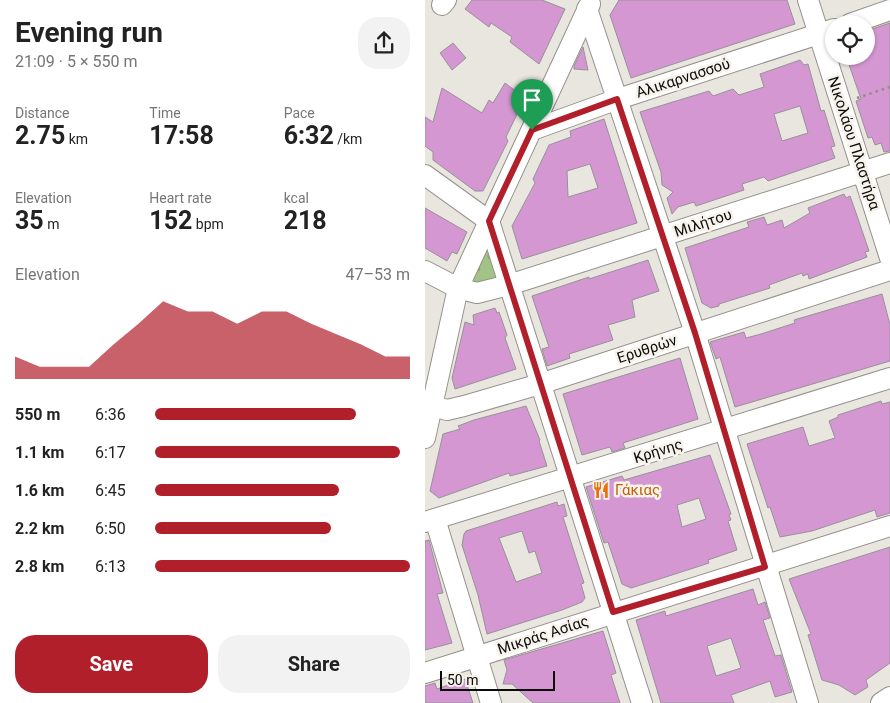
<!DOCTYPE html>
<html lang="en">
<head>
<meta charset="utf-8">
<style>
	:root { --surface:#fff; --page:#f2f2f2; --text:#222; --muted:#767676; --accent:#b11f2a }
	body { margin:0; font-family:Roboto,sans-serif; background:var(--page); color:var(--text); height:100vh; display:flex; flex-direction:column; font-size:19px; white-space:nowrap }
	* { box-sizing:border-box; margin:0 }
	p { font-size:16px; color:var(--muted) }
	.icon { flex:none; width:28px; height:28px; fill:none; stroke:currentColor; stroke-width:2; stroke-linecap:round; stroke-linejoin:round }
	.map { position:relative; flex:1; overflow:hidden }
	.panel { display:flex; flex-direction:column; background:var(--surface); width:425px }
	.panel>* { flex:none }
	.buttons { position:absolute; left:400px; top:15px; display:grid; gap:10px }
	.buttons a { display:grid; place-items:center; width:50px; height:50px; border-radius:50%; background:var(--surface); box-shadow:0 1px 4px #0004; font-size:25px }
	.scale { position:absolute; left:15px; bottom:12px; width:115px; box-sizing:border-box; padding-left:5px; border:2px solid #0c0b09; border-top:0; font-size:14px; line-height:18px; white-space:nowrap; color:#0c0b09; -webkit-text-stroke:4px #f6f3ec; paint-order:stroke }
	.pin { position:absolute; display:grid; place-items:center; width:42px; height:42px; color:#fff; margin:-51px -21px; border-radius:50% 50% 50% 0; rotate:-45deg; box-shadow:0 0 5px #0007 }
	.pin .icon { rotate:45deg }
	.round { display:grid; place-items:center; flex:none; width:52px; height:52px; border-radius:20px; background:var(--page) }
	.head { display:flex; align-items:center; justify-content:space-between; height:85px; padding:0 15px }
	h1 { font-size:28px; font-weight:700; line-height:38px }
	.stats { display:grid; grid-template-columns:repeat(3,1fr); gap:8px; height:85px; padding:5px 15px }
	.stats div { display:grid; align-content:center }
	.stats b { font-size:25px; font-weight:700 }
	.stats small { font-size:14px; font-weight:400 }
	.stats p { font-size:14px }
	.chart { height:140px; padding:10px 15px }
	.chart p { display:flex; justify-content:space-between }
	.chart svg { width:100%; height:90px; margin-top:5px; fill:var(--accent); opacity:.7 }
	.primary-button { display:flex; gap:10px; margin-top:auto; padding:10px 15px }
	.primary-button a { flex:1; height:58px; border-radius:20px; background:var(--accent); color:#fff; font-size:20px; font-weight:700; line-height:58px; text-align:center }
	.primary-button a+a { background:var(--page); color:var(--text) }
	ul { padding:0 15px; list-style:none; font-size:16px }
	li { display:grid; grid-template-columns:80px 60px 1fr; align-items:center; height:38px }
	li i { height:12px; border-radius:6px; background:var(--accent) }
	main { display:flex; flex:1; min-height:0 }
	.map>svg:first-child { display:block }
</style>
</head>
<body>
<main>
<section class="panel">
<div class="head"><div><h1>Evening run</h1><p>21:09 · 5 × 550 m</p></div><a class="round"><svg class="icon" aria-label="share" viewBox="0 0 24 24"><path d="M12 15V3M7 8l5-5 5 5M5 13v7h14v-7"/></svg></a></div>
<div class="stats">
<div><p>Distance</p><b>2.75<small> km</small></b></div>
<div><p>Time</p><b>17:58</b></div>
<div><p>Pace</p><b>6:32<small> /km</small></b></div>
</div>
<div class="stats">
<div><p>Elevation</p><b>35<small> m</small></b></div>
<div><p>Heart rate</p><b>152<small> bpm</small></b></div>
<div><p>kcal</p><b>218</b></div>
</div>
<div class="chart"><p><span>Elevation</span>47–53 m</p>
<svg viewBox="0 0 160 44" preserveAspectRatio="none"><path d="M0 44V33L10 38L20 38L30 38L40 27L50 17L60 6L70 11L80 11L90 17L100 11L110 11L120 17L130 22L140 27L150 33L160 33V44z"/></svg>
</div>
<ul>
<li><b>550 m</b>6:36<i style="width:79%"></i></li>
<li><b>1.1 km</b>6:17<i style="width:96%"></i></li>
<li><b>1.6 km</b>6:45<i style="width:72%"></i></li>
<li><b>2.2 km</b>6:50<i style="width:69%"></i></li>
<li><b>2.8 km</b>6:13<i style="width:100%"></i></li>
</ul>
<div class="primary-button"><a>Save</a><a>Share</a></div>
</section>
<div class="map">
<svg width="465" height="703" viewBox="0 0 465 703">
	<defs>
		<pattern id="park-tufts" width="24" height="20" patternUnits="userSpaceOnUse" patternTransform="scale(1.25)"><rect width="24" height="20" fill="#a2c386"/><path d="M3 7l-1-3M5 7V3M7 7l1-3M15 17l-1-3M17 17v-4M19 17l1-3" fill="none" stroke="#8aa672"/></pattern>
	</defs>
	<rect width="100%" height="100%" fill="#e9e5df"/>
	<path fill="url(#park-tufts)" d="M61,250H63L72,278L49,284L47,281Z"/>
	<g fill="#d497d2" stroke="#979297" fill-rule="evenodd">
		<path d="M47,0H117L140,9L114,64L85,42L87,37L66,23L64,27L40,9Z"/>
		<path d="M194,0H362L370,24L206,78L185,15Z"/>
		<path d="M465,23V151L459,152L456,143L450,145L447,137L443,138L431,101L436,99L421,56H441V31Z"/>
		<path d="M28,43L41,58L27,70L15,53Z"/>
		<path d="M158,47L163,70L149,69V66Z"/>
		<path d="M375,60L379,65L383,64L396,111L399,110L410,146L406,147L410,158L343,181L339,177L317,184L319,190L271,206L269,202L253,207L247,214L242,198L248,192L237,185L236,172L215,112L284,91L288,96L308,89L314,95L339,87L335,74ZM375,106L383,133L357,141L349,114Z"/>
		<path d="M80,83L100,98L81,137L83,141L58,191H50L8,160V152L0,146V117L8,122L17,88L57,113L64,100L68,103Z"/>
		<path d="M179,119L212,223L97,259L87,226L110,183L108,179L124,145L146,137L145,131ZM165,164L173,188L143,197L142,171Z"/>
		<path d="M419,194L421,198L425,196L430,210L444,251L440,252L442,257L384,279L383,274L378,276L377,273L344,285L345,288L294,304V306L286,308L277,303L260,248L324,227L322,222L339,217L342,225L357,220L359,228L385,213L383,208Z"/>
		<path d="M0,208L42,232L32,254L27,252L22,261L0,248Z"/>
		<path d="M223,260L234,291L207,300L210,317L183,325L188,340L144,354L145,358L122,366L117,349L124,347L107,296L164,277V279Z"/>
		<path d="M457,294L465,325V361L310,407L295,357L291,359L285,342L319,332L321,338L336,334L370,323L369,320Z"/>
		<path d="M70,308L72,313L74,312L82,335L80,338L91,369L30,389L27,378L40,322L49,325L48,315Z"/>
		<path d="M255,358L273,419L198,443L200,448L187,452L185,447L157,455L138,394Z"/>
		<path d="M456,401L457,404L465,402V513L452,517L450,510L387,531L355,537L345,507L343,508L322,444L378,427L384,446L410,438L404,421L413,417V415Z"/>
		<path d="M101,406L115,440L114,441L122,466L85,476L84,473L14,498L5,491L18,434L35,429L33,426L49,420Z"/>
		<path d="M285,455L306,514L304,515L306,520L303,521L312,550L283,560L284,563L247,575L206,588L197,584L183,542L179,543L161,487L197,476L199,480ZM274,498L281,519L257,527L252,505Z"/>
		<path d="M132,502L133,506L139,504L142,516L138,517L159,583L156,584L160,598L157,602L137,610L62,634L53,595L37,545L39,534L41,531ZM97,531L104,553L110,551L117,573L91,582L74,538Z"/>
		<path d="M4,540L18,593L12,594L27,643L0,650V541Z"/>
		<path d="M465,547V663L441,680L443,687L430,695L414,685L397,680L383,635L386,634L364,579Z"/>
		<path d="M328,589L333,605L340,602L345,618L338,620L350,656L356,655L367,692L350,697L345,681L306,695L309,703H236L211,620L240,611L241,616ZM306,638L316,668L291,676L282,646Z"/>
		<path d="M178,631L191,673L186,675L195,703H108L87,684H78L82,670L79,660Z"/>
		<path d="M40,679L48,703H0V686L10,683L12,689Z"/>
	</g>
	<g fill="none" stroke-linecap="round" stroke-linejoin="round">
		<g stroke="#95918b" stroke-width="22">
			<g id="minor">
				<path d="M383,0L465,258"/>
				<path d="M17,5L21,0"/>
				<path d="M162,9L270,333L383,703"/>
				<path d="M425,24L465,10"/>
				<path d="M107,130L193,99L409,29"/>
				<path d="M0,175L64,221L217,703"/>
				<path d="M0,271L33,288L52,293L84,285L465,163"/>
				<path d="M0,404L22,410L39,406L115,384L465,270"/>
				<path d="M0,438L33,288L165,4"/>
				<path d="M10,519L66,703"/>
				<path d="M0,522L465,378"/>
				<path d="M0,673L465,526"/>
				<path d="M456,703L465,697"/>
			</g>
		</g>
		<path stroke="#918e8a" stroke-width="2.5" stroke-dasharray="2.5 4" stroke-linecap="butt" d="M432,98L465,87"/>
		<use href="#minor" stroke="#fff" stroke-width="20"/>
	</g>
	<g fill="none" stroke-linecap="round" stroke-linejoin="round">
		<g stroke="#fff" stroke-width="10">
			<path id="route" d="M192,99L270,333L340,567L188,612L64,221L107,130Z"/>
		</g>
		<use href="#route" stroke="#b11f2a" stroke-width="6"/>
	</g>
	<defs>
		<g id="restaurant-bare" transform="scale(1.35)"><path d="M-5-6h1v4h1v-4h1v4h1v-4h1v5L-1.5 .5V6h-2V.5L-5-1ZM5-6V6H3V1.5H1.5Q1.5-4 5-6Z" fill="#e8710a" stroke="#f6f3ec" stroke-width="2.5" paint-order="stroke"/></g>
	</defs>
	<g fill-rule="evenodd">
		<use href="#restaurant-bare" x="176" y="490"/>
	</g>
	<g text-anchor="middle" stroke-width="5" stroke-linejoin="round" paint-order="stroke">
		<g font-size="15" fill="#0c0b09" stroke="#f6f3ec">
			<text transform="translate(258 78) rotate(-18)" y="5">Αλικαρνασσού</text>
			<text transform="translate(429 143) rotate(72)" y="5">Νικολάου Πλαστήρα</text>
			<text transform="translate(278 223) rotate(-18)" y="5">Μιλήτου</text>
			<text transform="translate(222 349) rotate(-18)" y="5">Ερυθρών</text>
			<text transform="translate(233 451) rotate(-17)" y="5">Κρήνης</text>
			<text transform="translate(118 635) rotate(-18)" y="5">Μικράς Ασίας</text>
		</g>
		<g font-size="15" fill="#c56008" stroke="#f6f3ec" text-anchor="start">
			<text x="190" y="495">Γάκιας</text>
		</g>
	</g>
</svg>
<div class="buttons">
<a><svg class="icon" aria-label="locate" viewBox="0 0 24 24"><circle cx="12" cy="12" r="6"/><path d="M12 2v4M12 18v4M2 12h4M18 12h4"/></svg></a>
</div>
<div class="scale">50 m</div>
<div class="pin" style="left:107px;top:130px;background:#1e9e55"><svg class="icon" aria-label="arrive" viewBox="0 0 24 24"><path d="M6 21V4h12l-3 4 3 4H6"/></svg></div>
</div>
</main>
</body>
</html>
